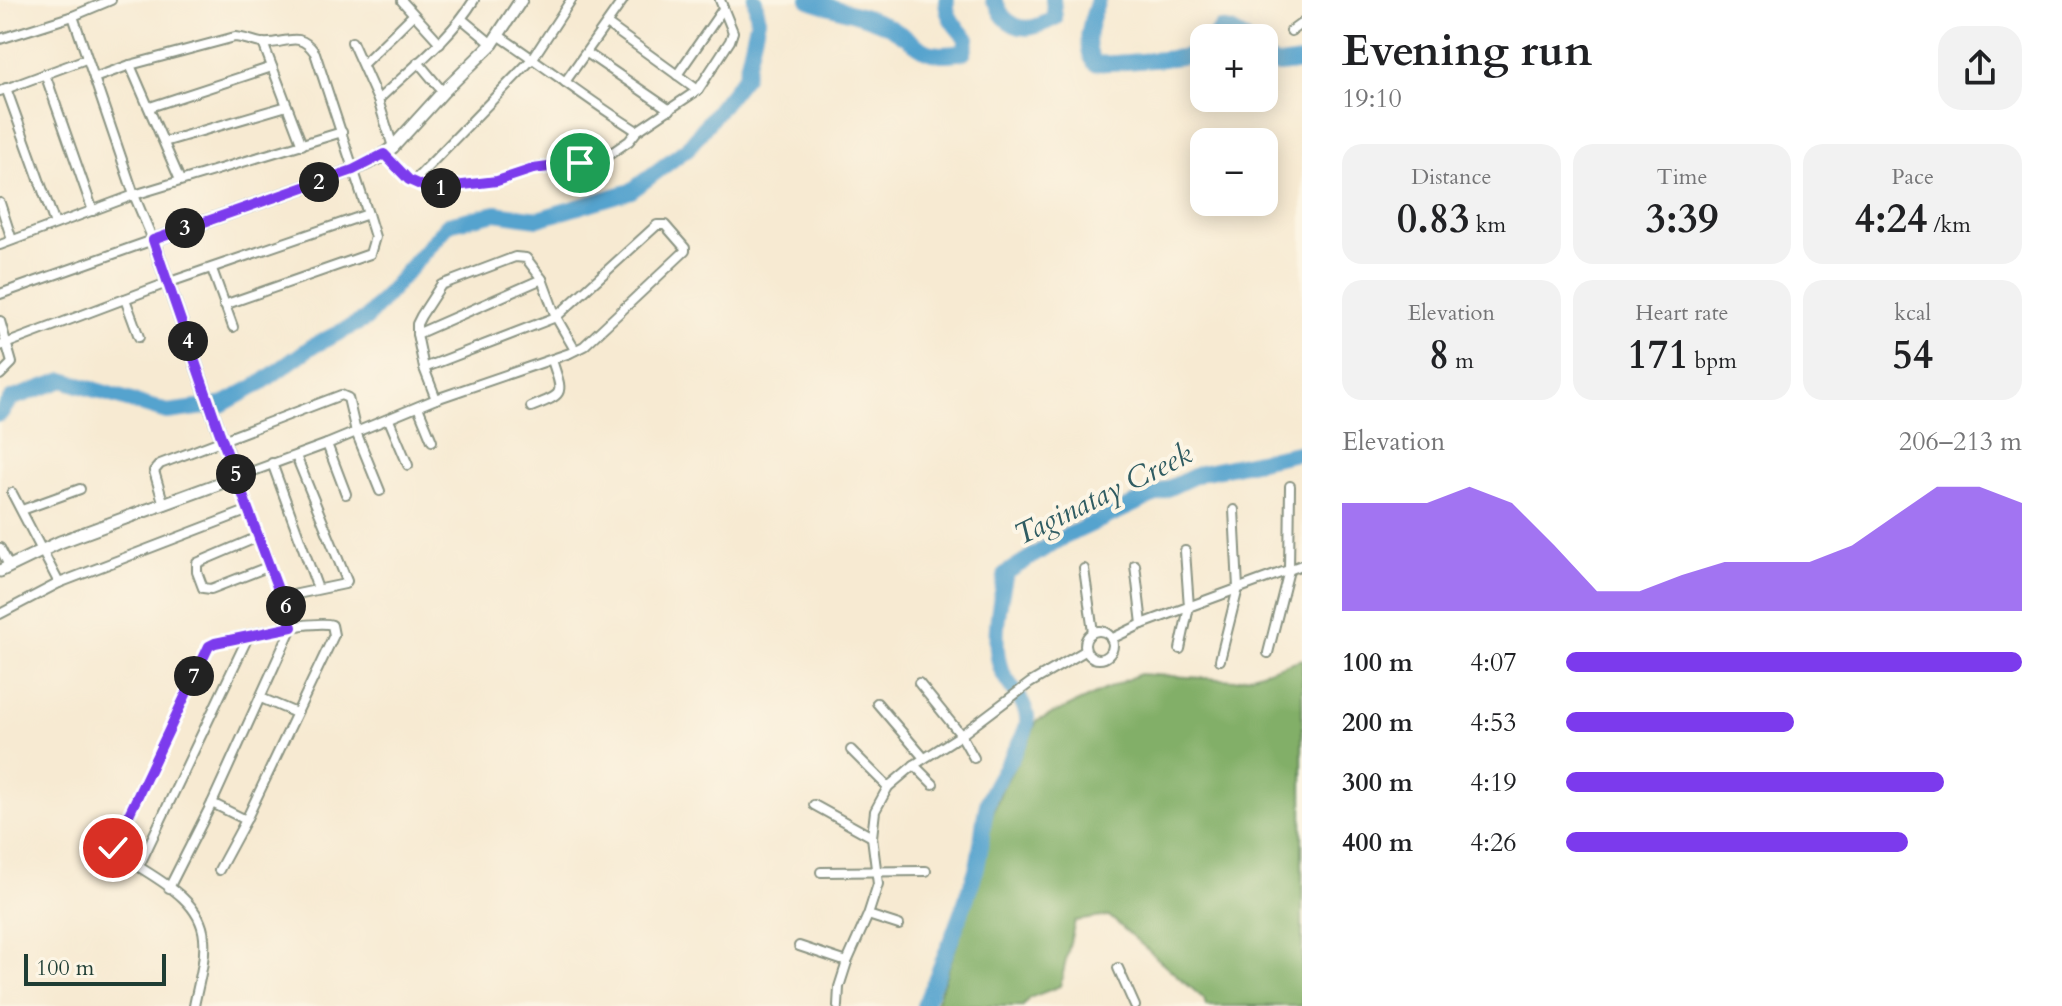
<!DOCTYPE html>
<html lang="en">
<head>
<meta charset="utf-8">
<style>
	:root { --surface:#fff; --page:#f2f2f2; --text:#202124; --muted:#757577; --accent:#7c3aed }
	body { margin:0; font-family:Cardo,serif; background:var(--page); color:var(--text); height:100vh; display:flex; flex-direction:column; font-size:30px; white-space:nowrap }
	* { box-sizing:border-box; margin:0 }
	p { font-size:26px; color:var(--muted) }
	.icon { flex:none; width:44px; height:44px; fill:none; stroke:currentColor; stroke-width:2; stroke-linecap:round; stroke-linejoin:round }
	.map { position:relative; flex:1; overflow:hidden }
	.drawer { display:flex; flex-direction:column; background:var(--surface); width:760px }
	.drawer>* { flex:none }
	.fabs { position:absolute; left:1190px; top:24px; display:grid; gap:16px }
	.fabs a { display:grid; place-items:center; width:88px; height:88px; border-radius:16px; background:var(--surface); box-shadow:0 4px 20px #0003; font-size:40px }
	.scale { position:absolute; left:24px; bottom:20px; width:142px; box-sizing:border-box; padding-left:8px; border:4px solid #1f3d34; border-top:0; font-size:22px; line-height:28px; white-space:nowrap; color:#1f3d34; -webkit-text-stroke:6px #fcf5e5; paint-order:stroke }
	.pin { position:absolute; display:grid; place-items:center; width:68px; height:68px; color:#fff; margin:-34px; border:4px solid #fff; border-radius:50%; box-shadow:0 2px 8px #0007 }
	.km { position:absolute; width:40px; height:40px; margin:-20px; border-radius:50%; background:#222; color:#fff; font-size:22px; line-height:40px; text-align:center }
	.round { display:grid; place-items:center; flex:none; width:84px; height:84px; border-radius:24px; background:var(--page) }
	.headline { display:flex; align-items:center; justify-content:space-between; height:136px; padding:0 40px }
	h1 { font-size:44px; font-weight:800; line-height:60px }
	.stats { display:grid; grid-template-columns:repeat(3,1fr); gap:12px; height:136px; padding:8px 40px }
	.stats div { display:grid; align-content:center; border-radius:20px; background:var(--page); text-align:center }
	.stats b { font-size:40px; font-weight:800 }
	.stats small { font-size:22px; font-weight:400 }
	.stats p { font-size:22px }
	.chart { height:224px; padding:16px 40px }
	.chart p { display:flex; justify-content:space-between }
	.chart svg { width:100%; height:144px; margin-top:8px; fill:var(--accent); opacity:.7 }
	ul { padding:0 40px; list-style:none; font-size:26px }
	li { display:grid; grid-template-columns:128px 96px 1fr; align-items:center; height:60px }
	li i { height:20px; border-radius:10px; background:var(--accent) }
	main { display:flex; flex:1; min-height:0 }
	.map>svg:first-child { display:block }
</style>
</head>
<body>
<main>
<div class="map">
<svg width="1302" height="1006" viewBox="0 0 1302 1006">
	<rect width="100%" height="100%" fill="#fcf5e5"/>
	<filter id="ink" filterUnits="userSpaceOnUse"><feTurbulence type="fractalNoise" baseFrequency=".0125" numOctaves="2"/><feDisplacementMap in="SourceGraphic" scale="16" xChannelSelector="R" yChannelSelector="G"/><feConvolveMatrix kernelMatrix="1 2 1 2 8 2 1 2 1" color-interpolation-filters="sRGB"/></filter>
	<filter id="wash" filterUnits="userSpaceOnUse"><feTurbulence type="fractalNoise" baseFrequency=".006" numOctaves="4" result="noise"/><feDisplacementMap in="SourceGraphic" scale="32" xChannelSelector="R" yChannelSelector="G"/><feGaussianBlur stdDeviation="1.8" result="paint"/><feColorMatrix in="noise" values="0 0 0 0 0 0 0 0 0 0 0 0 0 0 0 0 0 1.4 0 .05"/><feComposite in="paint" operator="in"/></filter>
	<g filter="url(#wash)">
		<rect width="100%" height="100%" fill="#f7ead2"/>
		<path fill="#82af67" stroke="#50764e" stroke-width="2" d="M1302,659V1006H1206L1204,999L1109,916L1075,921L1060,986L1029,998L1023,1006H935L981,877L992,815L1002,789L1029,740L1037,721L1139,674L1236,680Z"/>
		<g fill="none" stroke-linecap="round" stroke-linejoin="round">
			<g stroke="#54a3ce" stroke-width="16">
				<path d="M809,0C833,9 871,16 891,28C926,47 919,59 964,52L967,39C957,28 944,15 947,0"/>
				<path d="M993,0C999,5 999,12 1004,17C1021,35 1038,27 1055,18L1053,0"/>
				<path d="M1098,0C1091,22 1082,42 1094,63C1101,65 1182,58 1192,55C1196,54 1200,51 1204,49"/>
				<path d="M1212,38L1221,29L1231,31L1244,38"/>
				<path d="M1264,59L1279,65L1302,62"/>
				<path d="M0,414L11,399L63,380L167,412L221,405L261,383L311,347L366,319L448,224L496,213L538,219L631,191L688,148L745,76L758,19L755,0"/>
				<path d="M924,1006C943,962 961,916 976,870C983,847 981,821 989,798C997,775 1025,742 1027,723C1030,704 1007,686 1001,669C991,642 1000,600 1006,573L1058,540L1201,473L1302,452"/>
			</g>
		</g>
	</g>
	<g filter="url(#ink)">
		<g fill="none" stroke-linecap="round" stroke-linejoin="round">
			<g stroke="#8b9483" stroke-width="12">
				<g id="street">
					<path d="M402,1L440,43"/>
					<path d="M462,19L492,44"/>
					<path d="M607,24L698,90"/>
					<path d="M1291,31L1302,23"/>
					<path d="M498,35C545,66 589,101 637,131"/>
					<path d="M0,39L73,16L111,0"/>
					<path d="M352,42L378,100L393,147"/>
					<path d="M263,43L302,145"/>
					<path d="M587,53L670,110"/>
					<path d="M418,62L443,92"/>
					<path d="M363,64L413,15"/>
					<path d="M130,65L180,180"/>
					<path d="M45,74L93,211"/>
					<path d="M677,75L723,9"/>
					<path d="M94,78L130,65L235,37C245,38 252,41 261,43C284,46 298,28 315,53L368,214L375,237L370,254L224,305"/>
					<path d="M565,82L623,0"/>
					<path d="M6,88L55,224"/>
					<path d="M0,91L86,59"/>
					<path d="M378,100C411,68 450,39 474,0"/>
					<path d="M150,107L272,67"/>
					<path d="M164,142L287,106"/>
					<path d="M384,154L409,180L429,189L497,181L533,169L604,158L629,141L637,131L698,90L730,41L733,32L720,0"/>
					<path d="M413,182L533,58L571,0"/>
					<path d="M0,203L12,240"/>
					<path d="M0,245L134,195L342,132"/>
					<path d="M212,269L233,327"/>
					<path d="M0,294L153,240L134,195L73,16"/>
					<path d="M125,299L139,337"/>
					<path d="M0,321L12,363L0,375"/>
					<path d="M417,334L542,279"/>
					<path d="M0,346L167,283L368,214"/>
					<path d="M436,399L424,368L417,334V324L421,316L441,285L515,257L526,258L542,279L556,317L575,350"/>
					<path d="M418,407L432,441"/>
					<path d="M531,407C566,393 563,395 552,360"/>
					<path d="M389,420L408,465"/>
					<path d="M327,444L346,494"/>
					<path d="M272,463L318,589"/>
					<path d="M12,493L59,583"/>
					<path d="M164,505L154,471L160,464L341,395L348,398L356,432L380,491"/>
					<path d="M22,510L80,489"/>
					<path d="M258,537L197,563V572L203,588L211,589L270,566"/>
					<path d="M0,548L9,566"/>
					<path d="M1135,565L1142,624"/>
					<path d="M1084,569L1093,632"/>
					<path d="M283,597L345,584L347,581L296,456"/>
					<path d="M0,614L59,583L249,510"/>
					<circle cx="1099" cy="645" r="14"/>
					<path d="M1111,639L1142,624L1302,565"/>
					<path d="M1180,649L1189,607L1185,551"/>
					<path d="M1268,653L1289,570L1290,486"/>
					<path d="M1220,660L1238,588L1234,510"/>
					<path d="M919,683L961,735L974,758"/>
					<path d="M261,698L296,713"/>
					<path d="M877,703L924,758"/>
					<path d="M851,750L888,787"/>
					<path d="M914,765L933,784"/>
					<path d="M212,803L246,820"/>
					<path d="M814,805L872,837"/>
					<path d="M139,866L248,637"/>
					<path d="M821,872L926,871"/>
					<path d="M169,888L212,803L292,627L237,477L327,444L436,399L570,353L584,346L685,251V248L665,225H657L556,317L424,368"/>
					<path d="M868,915L899,925"/>
					<path d="M799,946L847,962"/>
					<path d="M1118,968L1135,1006"/>
					<path d="M194,1006C198,985 206,960 204,938C201,894 144,874 114,850V844L211,644C232,638 315,619 332,625L334,635L246,820L219,870"/>
					<path d="M838,1006L839,987L847,962L868,915L878,884L872,837L875,811L888,787L914,765L961,735L1030,683L1085,651"/>
				</g>
			</g>
			<g stroke="#8b9483" stroke-width="15">
				<path id="secondary" d="M0,571L60,542L237,477L219,431L153,240L353,170L379,158L393,147L443,92L492,44L521,0"/>
			</g>
			<use href="#street" stroke="#fff" stroke-width="8"/>
			<use href="#secondary" stroke="#fff" stroke-width="11"/>
		</g>
	</g>
	<g fill="none" stroke-linecap="round" stroke-linejoin="round" filter="url(#ink)">
		<g stroke="#fff" stroke-width="16">
			<path id="route" d="M113,848L209,646L215,643L292,627L219,431L153,240L353,170L384,154L409,180L429,189L497,181L533,169L580,163"/>
		</g>
		<use href="#route" stroke="#7c3aed" stroke-width="10"/>
	</g>
	<g text-anchor="middle" stroke-width="8" stroke-linejoin="round" paint-order="stroke">
		<g font-size="30" font-style="italic" fill="#2f5c62" stroke="#fcf5e5">
			<text transform="translate(1103 494) rotate(-26)" y="10">Taginatay Creek</text>
		</g>
	</g>
</svg>
<div class="fabs">
<a>+</a>
<a>−</a>
</div>
<div class="scale">100 m</div>
<div class="pin" style="left:580px;top:163px;background:#1e9e55"><svg class="icon" aria-label="arrive" viewBox="0 0 24 24"><path d="M6 21V4h12l-3 4 3 4H6"/></svg></div>
<div class="pin" style="left:113px;top:848px;background:#d93025"><svg class="icon" aria-label="check" viewBox="0 0 24 24"><path d="M5 12l5 5 9-10"/></svg></div>
<b class="km" style="left:441px;top:188px">1</b>
<b class="km" style="left:319px;top:182px">2</b>
<b class="km" style="left:185px;top:228px">3</b>
<b class="km" style="left:188px;top:341px">4</b>
<b class="km" style="left:236px;top:474px">5</b>
<b class="km" style="left:286px;top:606px">6</b>
<b class="km" style="left:194px;top:676px">7</b>
</div>
<section class="drawer">
<div class="headline"><div><h1>Evening run</h1><p>19:10</p></div><a class="round"><svg class="icon" aria-label="share" viewBox="0 0 24 24"><path d="M12 15V3M7 8l5-5 5 5M5 13v7h14v-7"/></svg></a></div>
<div class="stats">
<div><p>Distance</p><b>0.83<small> km</small></b></div>
<div><p>Time</p><b>3:39</b></div>
<div><p>Pace</p><b>4:24<small> /km</small></b></div>
</div>
<div class="stats">
<div><p>Elevation</p><b>8<small> m</small></b></div>
<div><p>Heart rate</p><b>171<small> bpm</small></b></div>
<div><p>kcal</p><b>54</b></div>
</div>
<div class="chart"><p><span>Elevation</span>206–213 m</p>
<svg viewBox="0 0 160 44" preserveAspectRatio="none"><path d="M0 44V11L10 11L20 11L30 6L40 11L50 24L60 38L70 38L80 33L90 29L100 29L110 29L120 24L130 15L140 6L150 6L160 11V44z"/></svg>
</div>
<ul>
<li><b>100 m</b>4:07<i style="width:100%"></i></li>
<li><b>200 m</b>4:53<i style="width:50%"></i></li>
<li><b>300 m</b>4:19<i style="width:83%"></i></li>
<li><b>400 m</b>4:26<i style="width:75%"></i></li>
</ul>
</section>
</main>
</body>
</html>
